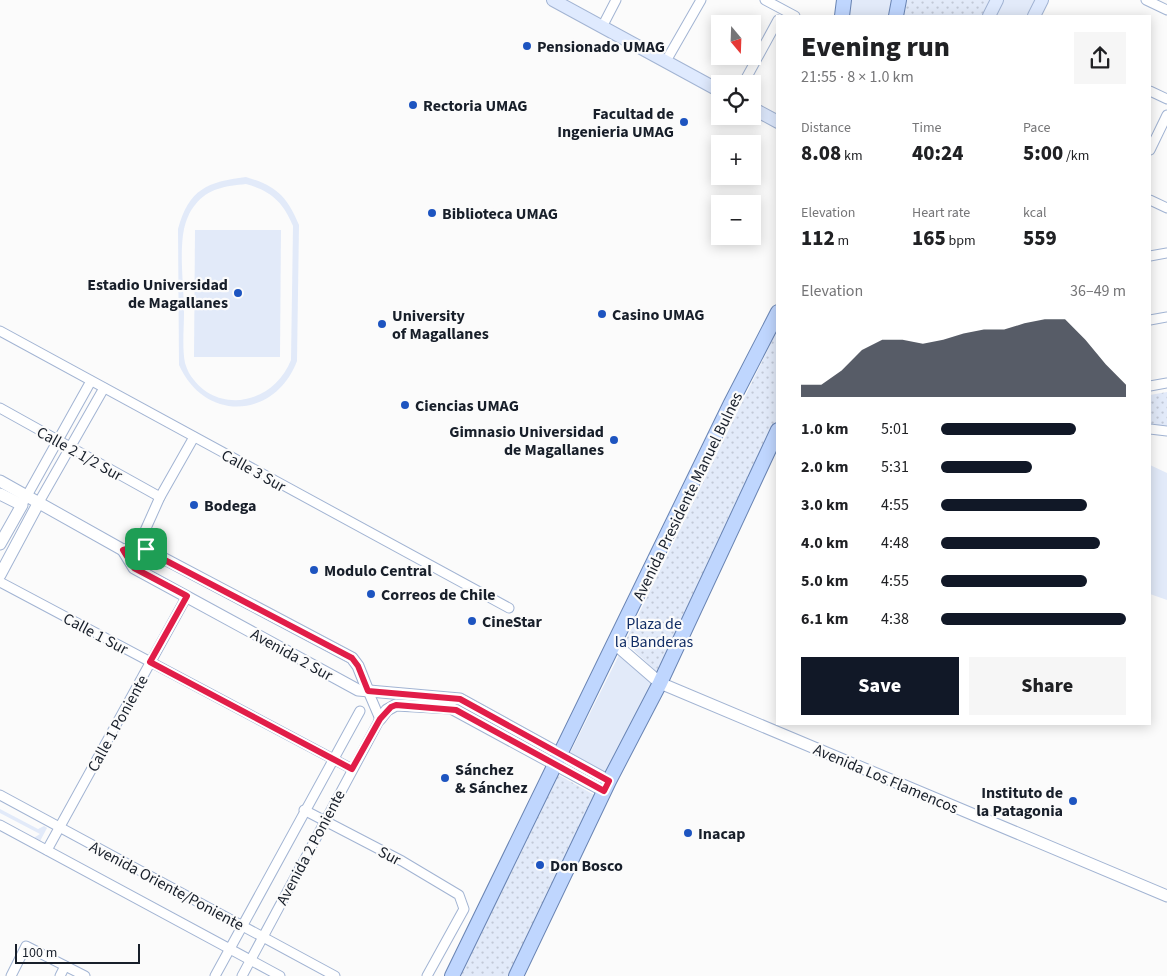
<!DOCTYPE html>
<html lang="en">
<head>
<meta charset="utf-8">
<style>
	:root { --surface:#fff; --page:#f6f6f6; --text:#202124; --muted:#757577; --accent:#111827 }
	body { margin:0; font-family:"Source Sans 3",sans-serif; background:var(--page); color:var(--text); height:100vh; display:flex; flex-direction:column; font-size:19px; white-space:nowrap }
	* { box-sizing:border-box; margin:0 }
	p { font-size:16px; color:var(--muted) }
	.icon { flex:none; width:28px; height:28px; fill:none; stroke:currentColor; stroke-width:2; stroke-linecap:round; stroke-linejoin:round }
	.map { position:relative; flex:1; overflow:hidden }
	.drawer { position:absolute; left:776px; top:15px; width:375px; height:710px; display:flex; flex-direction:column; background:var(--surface); border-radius:0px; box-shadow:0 2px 12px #0003 }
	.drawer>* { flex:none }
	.needle { width:32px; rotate:161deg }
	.buttons { position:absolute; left:711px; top:15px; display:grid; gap:10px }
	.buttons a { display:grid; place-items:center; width:50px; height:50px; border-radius:0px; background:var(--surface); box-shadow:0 2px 12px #0003; font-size:25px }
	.scale { position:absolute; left:15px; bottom:12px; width:125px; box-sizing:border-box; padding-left:5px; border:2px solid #181f2a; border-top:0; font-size:14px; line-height:18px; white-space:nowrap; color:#181f2a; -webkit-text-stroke:4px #fbfbfb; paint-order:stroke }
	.pin { position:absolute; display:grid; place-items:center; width:42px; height:42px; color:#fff; margin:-21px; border-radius:10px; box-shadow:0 2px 8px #0006 }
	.round { display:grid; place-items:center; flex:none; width:52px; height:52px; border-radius:0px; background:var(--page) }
	.head { display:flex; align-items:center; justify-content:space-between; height:85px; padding:0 25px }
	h1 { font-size:28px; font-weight:800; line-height:38px }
	.stats { display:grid; grid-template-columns:repeat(3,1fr); gap:8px; height:85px; padding:5px 25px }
	.stats div { display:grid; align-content:center }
	.stats b { font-size:21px; font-weight:800 }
	.stats small { font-size:14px; font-weight:400 }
	.stats p { font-size:14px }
	.chart { height:140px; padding:10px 25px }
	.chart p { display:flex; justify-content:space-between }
	.chart svg { width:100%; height:90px; margin-top:5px; fill:var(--accent); opacity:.7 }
	.primary-button { display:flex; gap:10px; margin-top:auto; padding:10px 25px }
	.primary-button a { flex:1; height:58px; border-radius:0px; background:var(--accent); color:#fff; font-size:20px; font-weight:800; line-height:58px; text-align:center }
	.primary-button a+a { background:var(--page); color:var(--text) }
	ul { padding:0 25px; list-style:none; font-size:16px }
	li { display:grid; grid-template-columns:80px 60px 1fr; align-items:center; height:38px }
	li i { height:12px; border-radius:6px; background:var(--accent) }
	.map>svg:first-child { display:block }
</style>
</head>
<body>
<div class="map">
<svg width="1167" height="976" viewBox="0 0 1167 976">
	<defs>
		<pattern id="park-dots" width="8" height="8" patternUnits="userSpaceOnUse" patternTransform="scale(1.25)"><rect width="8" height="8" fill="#e2eaf9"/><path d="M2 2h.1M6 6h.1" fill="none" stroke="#c1c8d6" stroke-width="1.8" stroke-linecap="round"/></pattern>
	</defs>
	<rect width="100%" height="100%" fill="#fbfbfb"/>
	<g fill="#e2eaf9" fill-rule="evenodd">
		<path d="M841,0H894L892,16H839Z"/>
		<path d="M1004,0H1039L1031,16H996Z"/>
		<path d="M246,177C276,186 287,196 299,225L297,361C275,419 205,423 179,365L178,229C189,189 207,182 246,177ZM246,184C271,191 283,202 293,226L291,360C274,404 216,417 189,373C188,371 186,366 185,363C182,347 184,329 184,313C184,288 179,254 184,229C186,221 189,212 195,205C208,188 226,186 246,184Z"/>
		<path d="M195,230H281L280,357H194Z"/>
		<path d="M1150,465L1167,473V600L1150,594Z"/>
		<path d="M620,653L653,681L608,774L570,753Z"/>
		<path d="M0,809L38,829L44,826L47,828L39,843L32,839L40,834L0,813Z"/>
	</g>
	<g fill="url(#park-dots)">
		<path d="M903,0H991L984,16H901Z"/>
		<path d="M777,331V422L658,673L625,642Z"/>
		<path d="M1167,392V426L1150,424V395Z"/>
		<path d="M557,774L598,797L513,976H457Z"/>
	</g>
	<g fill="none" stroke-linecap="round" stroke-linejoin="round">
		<g stroke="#a2b4d3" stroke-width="11">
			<g id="minor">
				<path d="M765,0L795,16"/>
				<path d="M1146,0L1167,10"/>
				<path d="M602,27L616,0"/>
				<path d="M666,61L701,0"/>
				<path d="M743,84L778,20"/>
				<path d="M1150,91L1167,99"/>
				<path d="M1150,150L1167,115"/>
				<path d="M1150,200L1167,208"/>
				<path d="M1150,256L1167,253"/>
				<path d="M1150,320L1167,317"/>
				<path d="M0,331L509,608"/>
				<path d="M1150,386L1167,383"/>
				<path d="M0,408L160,497"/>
				<path d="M1150,429L1167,431"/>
				<path d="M24,501L91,381"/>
				<path d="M39,502L104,388"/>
				<path d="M146,549L143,535L160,497L194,437"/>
				<path d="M0,582L352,769"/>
				<path d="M0,795L335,976"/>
				<path d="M304,810L402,861L459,895L464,909L427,976"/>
				<path d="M0,825L280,976"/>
				<path d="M47,850L187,596"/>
				<path d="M11,976L26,946L85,976"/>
				<path d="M60,976L65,966"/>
				<path d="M215,976L360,711"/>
				<path d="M242,976L380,719L368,691"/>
			</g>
		</g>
		<g stroke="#a2b4d3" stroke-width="13">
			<g id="tertiary">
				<path d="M0,481L123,550L142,547L352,658L358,666L368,691"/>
				<path d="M0,494L22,505L0,544"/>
				<path d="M123,550L134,568L358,690L460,699L609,781"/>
				<path d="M0,575L39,502"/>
				<path d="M615,644L660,683L1167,896"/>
				<path d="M380,719L387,710L396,705L451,708L604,791"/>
			</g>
		</g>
		<g stroke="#a2b4d3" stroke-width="14">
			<g id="secondary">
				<path d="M553,0L720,91"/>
				<path d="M989,16L997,0"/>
				<path d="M1034,16L1042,0"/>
				<path d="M752,108L778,122"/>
			</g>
		</g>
		<g stroke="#6984b3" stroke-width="16">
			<g id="primary">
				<path d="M842,16L844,0"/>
				<path d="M896,16L899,0"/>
				<path d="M452,976L730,405L778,312"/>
				<path d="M516,976L609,781L660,683L778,430"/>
			</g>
		</g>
		<use href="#minor" stroke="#fff" stroke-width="9"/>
		<use href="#tertiary" stroke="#fff" stroke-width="11"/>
		<use href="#secondary" stroke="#dfeafe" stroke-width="12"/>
		<use href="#primary" stroke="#bfd6fe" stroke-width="14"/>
	</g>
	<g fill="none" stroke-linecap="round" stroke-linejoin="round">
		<g stroke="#fff" stroke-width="10">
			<path id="route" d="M138,546L352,658L358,666L368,691L460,699L609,781L604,791L456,710L396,705L391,707L380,719L352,769L333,759L150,662L187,596L134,568L123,550Z"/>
		</g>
		<use href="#route" stroke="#e11d48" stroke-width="6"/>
	</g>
	<g fill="#1d54c0" stroke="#fbfbfb" stroke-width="2">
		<circle cx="527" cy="46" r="5"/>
		<circle cx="413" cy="105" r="5"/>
		<circle cx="684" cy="122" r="5"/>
		<circle cx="432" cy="213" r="5"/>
		<circle cx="238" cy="293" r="5"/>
		<circle cx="602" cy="314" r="5"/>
		<circle cx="382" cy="324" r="5"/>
		<circle cx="405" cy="405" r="5"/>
		<circle cx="614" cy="440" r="5"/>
		<circle cx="194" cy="505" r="5"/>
		<circle cx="314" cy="570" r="5"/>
		<circle cx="371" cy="594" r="5"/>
		<circle cx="472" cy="621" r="5"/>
		<circle cx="445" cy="778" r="5"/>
		<circle cx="1073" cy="801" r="5"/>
		<circle cx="688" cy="833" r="5"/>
		<circle cx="540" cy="865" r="5"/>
	</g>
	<g text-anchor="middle" stroke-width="4.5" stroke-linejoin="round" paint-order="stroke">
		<g font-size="16" font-weight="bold" fill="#181f2a" stroke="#fbfbfb" text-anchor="start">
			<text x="537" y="52">Pensionado UMAG</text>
			<text x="423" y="111">Rectoria UMAG</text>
			<text x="674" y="119" text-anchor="end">Facultad de<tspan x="674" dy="18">Ingenieria UMAG</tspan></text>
			<text x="442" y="219">Biblioteca UMAG</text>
			<text x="228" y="290" text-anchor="end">Estadio Universidad<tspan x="228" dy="18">de Magallanes</tspan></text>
			<text x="612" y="320">Casino UMAG</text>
			<text x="392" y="321">University<tspan x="392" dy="18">of Magallanes</tspan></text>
			<text x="415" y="411">Ciencias UMAG</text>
			<text x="604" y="437" text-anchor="end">Gimnasio Universidad<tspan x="604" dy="18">de Magallanes</tspan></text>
			<text x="204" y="511">Bodega</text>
			<text x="324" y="576">Modulo Central</text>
			<text x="381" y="600">Correos de Chile</text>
			<text x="482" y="627">CineStar</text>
			<text x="455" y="775">Sánchez<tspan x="455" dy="18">&amp; Sánchez</tspan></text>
			<text x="1063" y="798" text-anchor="end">Instituto de<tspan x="1063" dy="18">la Patagonia</tspan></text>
			<text x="698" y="839">Inacap</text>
			<text x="550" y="871">Don Bosco</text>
		</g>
		<g font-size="16" fill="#181f2a" stroke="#fbfbfb">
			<text transform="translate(80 453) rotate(29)" y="6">Calle 2 1/2 Sur</text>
			<text transform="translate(254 470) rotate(29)" y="6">Calle 3 Sur</text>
			<text transform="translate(687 496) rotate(-64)" y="6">Avenida Presidente Manuel Bulnes</text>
			<text transform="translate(96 633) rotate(28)" y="6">Calle 1 Sur</text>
			<text transform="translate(292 654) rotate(29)" y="6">Avenida 2 Sur</text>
			<text transform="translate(117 723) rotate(-61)" y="6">Calle 1 Poniente</text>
			<text transform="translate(886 778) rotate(23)" y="6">Avenida Los Flamencos</text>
			<text transform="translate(310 847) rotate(-62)" y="6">Avenida 2 Poniente</text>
			<text transform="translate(390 855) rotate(28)" y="6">Sur</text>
			<text transform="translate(167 885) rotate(28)" y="6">Avenida Oriente/Poniente</text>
		</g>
		<g font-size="16" fill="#122e66" stroke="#fbfbfb">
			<text x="654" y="629">Plaza de<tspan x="654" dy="18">la Banderas</tspan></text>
		</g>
	</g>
</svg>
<div class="buttons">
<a><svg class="needle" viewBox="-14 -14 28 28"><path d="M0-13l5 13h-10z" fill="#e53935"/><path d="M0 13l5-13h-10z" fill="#757577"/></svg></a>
<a><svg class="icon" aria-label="locate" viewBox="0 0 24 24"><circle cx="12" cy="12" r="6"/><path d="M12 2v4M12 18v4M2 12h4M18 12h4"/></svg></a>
<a>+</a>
<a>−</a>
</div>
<div class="scale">100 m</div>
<div class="pin" style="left:146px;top:549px;background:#1e9e55"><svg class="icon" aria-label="arrive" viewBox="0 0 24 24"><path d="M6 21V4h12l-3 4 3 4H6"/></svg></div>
<section class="drawer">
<div class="head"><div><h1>Evening run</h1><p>21:55 · 8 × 1.0 km</p></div><a class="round"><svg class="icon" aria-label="share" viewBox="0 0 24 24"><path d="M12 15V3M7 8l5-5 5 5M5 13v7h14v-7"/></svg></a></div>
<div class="stats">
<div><p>Distance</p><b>8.08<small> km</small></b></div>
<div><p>Time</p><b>40:24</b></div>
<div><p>Pace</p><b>5:00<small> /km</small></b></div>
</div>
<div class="stats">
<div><p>Elevation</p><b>112<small> m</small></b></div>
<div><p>Heart rate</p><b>165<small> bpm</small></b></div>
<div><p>kcal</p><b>559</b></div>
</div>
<div class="chart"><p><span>Elevation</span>36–49 m</p>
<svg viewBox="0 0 160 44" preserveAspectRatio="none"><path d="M0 44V38L10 38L20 31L30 21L40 16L50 16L60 18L70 16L80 13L90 11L100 11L110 8L120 6L130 6L140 16L150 28L160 38V44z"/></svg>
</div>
<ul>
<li><b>1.0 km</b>5:01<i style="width:73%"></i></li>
<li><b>2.0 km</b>5:31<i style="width:49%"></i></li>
<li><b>3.0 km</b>4:55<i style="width:79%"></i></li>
<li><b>4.0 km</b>4:48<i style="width:86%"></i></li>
<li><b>5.0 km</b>4:55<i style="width:79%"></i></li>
<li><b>6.1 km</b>4:38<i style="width:100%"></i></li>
</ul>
<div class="primary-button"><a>Save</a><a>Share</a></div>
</section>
</div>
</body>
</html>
